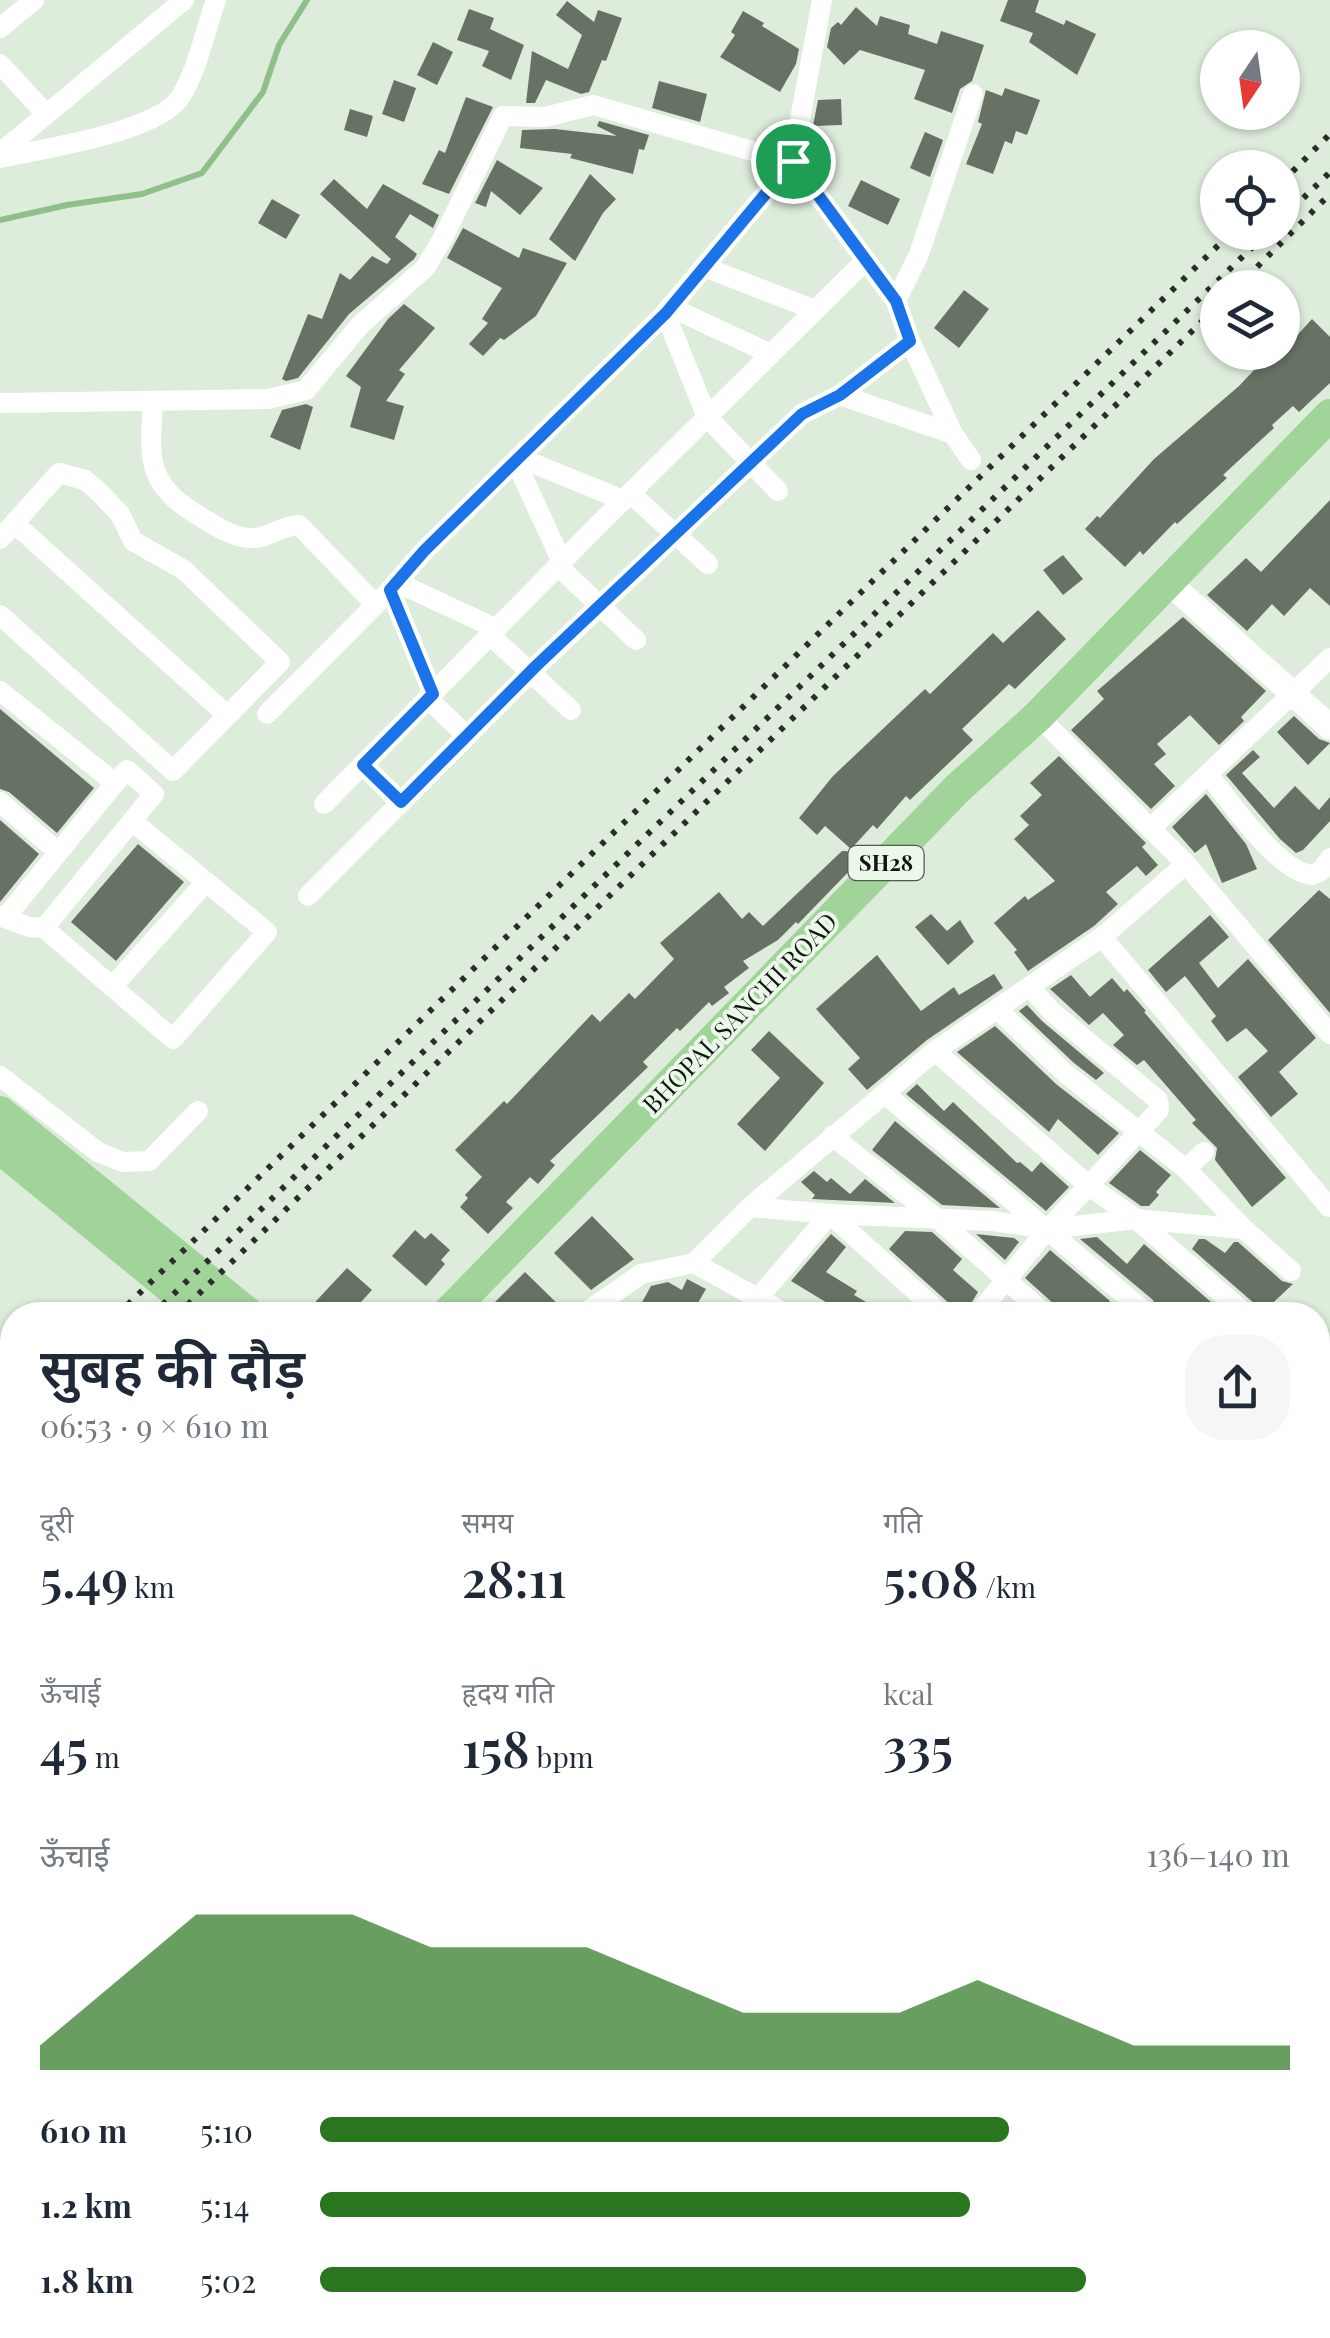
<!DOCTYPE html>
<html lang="hi">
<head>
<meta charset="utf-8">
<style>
	:root { --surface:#fff; --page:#f6f6f7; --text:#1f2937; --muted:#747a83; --accent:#29761e }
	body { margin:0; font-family:"Playfair Display","Noto Sans Devanagari",serif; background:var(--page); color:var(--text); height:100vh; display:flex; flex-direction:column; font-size:38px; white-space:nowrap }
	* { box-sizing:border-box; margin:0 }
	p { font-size:32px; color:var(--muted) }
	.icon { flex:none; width:55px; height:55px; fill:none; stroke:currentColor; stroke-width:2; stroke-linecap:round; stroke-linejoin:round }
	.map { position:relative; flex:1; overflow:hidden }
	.details { position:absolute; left:0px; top:1302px; width:1330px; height:1038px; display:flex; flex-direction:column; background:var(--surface); border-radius:40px 40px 0 0; box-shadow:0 2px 8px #0004 }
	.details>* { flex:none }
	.needle { width:65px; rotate:193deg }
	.tools { position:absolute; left:1200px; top:30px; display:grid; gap:20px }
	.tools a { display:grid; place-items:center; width:100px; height:100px; border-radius:50%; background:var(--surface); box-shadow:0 2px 8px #0004; font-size:50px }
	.pin { position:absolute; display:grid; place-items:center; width:85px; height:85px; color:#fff; margin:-42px; border:5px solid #fff; border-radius:50%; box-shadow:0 2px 10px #0007 }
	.round { display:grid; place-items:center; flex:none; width:105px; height:105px; border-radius:40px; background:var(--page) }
	.summary { display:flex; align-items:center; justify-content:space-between; height:170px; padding:0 40px }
	h1 { font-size:55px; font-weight:600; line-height:75px }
	.figures { display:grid; grid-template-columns:repeat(3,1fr); gap:15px; height:170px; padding:10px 40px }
	.figures div { display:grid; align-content:center }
	.figures b { font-size:50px; font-weight:600 }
	.figures small { font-size:28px; font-weight:400 }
	.figures p { font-size:28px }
	.chart { height:280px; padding:20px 40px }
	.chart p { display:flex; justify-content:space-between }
	.chart svg { width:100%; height:180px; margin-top:10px; fill:var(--accent); opacity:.7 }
	ul { padding:0 40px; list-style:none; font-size:32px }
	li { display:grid; grid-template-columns:160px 120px 1fr; align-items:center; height:75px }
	li i { height:25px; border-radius:12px; background:var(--accent) }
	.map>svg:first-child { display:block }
</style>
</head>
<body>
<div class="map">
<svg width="1330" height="2338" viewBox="0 0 1330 2338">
	<rect width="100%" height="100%" fill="#deecdc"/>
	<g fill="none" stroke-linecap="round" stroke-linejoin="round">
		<path stroke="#90c089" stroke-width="6" d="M0,220L67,205L142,194L202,173L263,92L279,45L307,0"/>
	</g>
	<g fill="#677265">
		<path d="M1008,0H1039L1035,12L1064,25L1066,20L1096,34L1077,75L1029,42L1033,33L1000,21Z"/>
		<path d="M567,1L594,22L598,10L622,18L606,61L602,60L589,92L581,94L546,80L535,103H526L532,51L568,69L582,35L556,15Z"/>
		<path d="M856,7L877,26L880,16L910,25L908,34L937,44L941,31L984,45L972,81L960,89L952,113L914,99L925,70L860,50L844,65L827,47L831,28L838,22L841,25Z"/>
		<path d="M469,9L494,18L490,29L524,45L511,80L482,66L489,51L457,40Z"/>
		<path d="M743,11L764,23L762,26L799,49L796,64L780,92L720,57L735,35L731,32Z"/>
		<path d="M433,42L453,52L437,85L417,75Z"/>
		<path d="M394,80L416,88L404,122L382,114Z"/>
		<path d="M659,81L707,94L700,122L652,108Z"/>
		<path d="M1005,88L1040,100L1027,135L1016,131L1012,144L1005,141L993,174L966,164L982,124L978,122L986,90L1002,96Z"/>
		<path d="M466,97L493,107L449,194L422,184L439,150L445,153Z"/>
		<path d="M841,99L842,125L813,126L818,100Z"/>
		<path d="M350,109L373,116L367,137L344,130Z"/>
		<path d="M599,121L649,135L644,150L639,149L633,174L570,158L572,154L520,148L522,130L555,129L617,136L597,126Z"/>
		<path d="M925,132L943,140L930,177L910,168Z"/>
		<path d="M497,160L543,188L520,215L491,191L486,207L475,203Z"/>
		<path d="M590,174L616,199L603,213L575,261L549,239Z"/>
		<path d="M334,179L367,209L383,184L439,215L433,228L410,214L395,237L417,254L414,259L349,314L298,378L286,381L282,379L308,314L322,319L340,273L350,280L372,256L387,264L391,259L320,194Z"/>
		<path d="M861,180L900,199L888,225L848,206Z"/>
		<path d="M272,199L300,215L286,239L258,223Z"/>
		<path d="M463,228L519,258L523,248L567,263L536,316L504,340L500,338L483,356L469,344L488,323L482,319L502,288L447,258Z"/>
		<path d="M964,290L989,309L959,348L934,328Z"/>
		<path d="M404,304L435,328L399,370L405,374L386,401L404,406L394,440L350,427L361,387L346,376L388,319Z"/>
		<path d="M1312,319L1330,337V383L1299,412L1293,406L1272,425L1274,428L1223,475L1227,478L1177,524L1175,522L1143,555L1140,551L1125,567L1085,529L1097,516L1100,518L1154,459L1239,386L1271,352H1282Z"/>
		<path d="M306,404L313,407L300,450L270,437L282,410Z"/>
		<path d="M1330,500V606L1310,588L1284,616L1272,604L1247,631L1207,595L1246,558L1261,572Z"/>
		<path d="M1063,555L1083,579L1063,595L1043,570Z"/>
		<path d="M1038,610L1066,639L1015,689L1009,684L962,729L973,740L910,800L906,796L877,829L873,825L851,849L825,826L817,835L799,818L833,776L925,689L930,694L993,633L1003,643Z"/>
		<path d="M1183,617L1266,691L1241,717L1244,721L1219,745L1190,715L1157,744L1166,754L1154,764L1175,786L1151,809L1071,730L1104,699L1097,691Z"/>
		<path d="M0,709L94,788L57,833L9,792L0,789Z"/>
		<path d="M1294,716L1319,739L1330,743L1308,765L1277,732Z"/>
		<path d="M1253,750L1260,757L1242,773L1274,808L1295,786L1319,810L1330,797V821L1303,850L1296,853L1280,839L1226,775Z"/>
		<path d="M1059,756L1146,843L1142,847L1158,865L1146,876L1137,866L1106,892L1118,904L1094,926L1028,971L1014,952L1017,950L994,923L1025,896L1028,900L1055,881L1014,839L1029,825L1020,816L1042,795L1030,783Z"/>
		<path d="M1206,794L1246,844L1257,869L1222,883L1206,844L1195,853L1172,827Z"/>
		<path d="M0,820L39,854L0,902Z"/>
		<path d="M138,844L184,882L116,961L71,922Z"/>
		<path d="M842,851H847L858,862L798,924L796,922L778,940L743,961L749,968L724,987L729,993L712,1006L709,1002L680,1031L677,1028L643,1062L648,1067L550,1161L555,1165L538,1184L530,1177L506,1202L513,1208L488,1234L460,1207L468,1198L465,1195L482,1177L455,1150L504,1101L507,1104L592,1014L600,1022L629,993L635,999L674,959L660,943L719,892L742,919L749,912L763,926Z"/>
		<path d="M1319,890L1330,899V1013L1268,940Z"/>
		<path d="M931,914L947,931L960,920L974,942L948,965L915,927Z"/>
		<path d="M1210,915L1229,937L1199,963L1218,988L1248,959L1316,1038L1279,1072L1298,1094L1271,1117L1238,1077L1268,1051L1246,1028L1227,1042L1211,1021L1216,1016L1185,976L1166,992L1148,970Z"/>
		<path d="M877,955L921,1011L954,987L959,995L994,974L1003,988L927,1040L867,1090L848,1069L860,1058L816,1009Z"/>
		<path d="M1071,975L1090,997L1112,978L1124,992L1127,989L1146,1011L1144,1012L1286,1178L1252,1207L1215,1160L1217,1148L1192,1123L1196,1120L1144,1060L1137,1065L1113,1045L1124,1035L1103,1013L1089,1025L1050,989Z"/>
		<path d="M1027,1005L1042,1021L1104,1073L1096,1080L1074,1063L1019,1011Z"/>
		<path d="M995,1026L1056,1084L1119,1133L1098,1155L1058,1119L1049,1132L957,1052Z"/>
		<path d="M769,1031L824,1083L765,1151L737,1124L780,1078L751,1050Z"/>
		<path d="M917,1084L944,1111L953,1102L1017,1163L1020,1162L1032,1172L1041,1162L1069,1187L1046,1211L906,1094Z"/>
		<path d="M895,1121L1000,1208L942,1205L872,1150Z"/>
		<path d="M1140,1150L1171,1175L1156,1192L1159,1195L1149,1206H1141L1109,1183Z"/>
		<path d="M814,1171L827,1182L831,1178L850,1194L865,1179L895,1203L812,1199L815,1195L801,1182Z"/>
		<path d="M592,1216L634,1259L591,1290L554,1253Z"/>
		<path d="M415,1230L425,1239L431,1233L450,1250L441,1260L445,1264L426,1286L392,1256Z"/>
		<path d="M905,1231L932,1232L962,1259L953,1270L978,1292L964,1315H955L951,1305L889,1249Z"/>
		<path d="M831,1234L846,1247L826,1272L857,1291L854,1295L888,1315H822L829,1304L791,1281Z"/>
		<path d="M976,1234L1014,1238L1019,1242L1005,1260Z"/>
		<path d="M1097,1237L1127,1264L1144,1244L1226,1315H1157L1153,1300L1080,1239Z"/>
		<path d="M1199,1239H1205L1225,1253L1234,1242H1238L1282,1281L1293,1284L1260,1315L1256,1305L1192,1249Z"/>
		<path d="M1050,1250L1110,1301L1097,1315H1059L1055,1305L1025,1278Z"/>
		<path d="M347,1268L372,1290L349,1315H303Z"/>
		<path d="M525,1272L568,1314V1315H482Z"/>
		<path d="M687,1279L706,1289L691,1315H635L651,1286L668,1282L682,1290Z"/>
	</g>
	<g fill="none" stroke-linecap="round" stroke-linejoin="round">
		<g stroke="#fff" stroke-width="20">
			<path d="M0,28L34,0"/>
			<path d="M0,64L46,114"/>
			<path d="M785,151L896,301L910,341L953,434L971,460"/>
			<path d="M0,153L184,0"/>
			<path d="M0,158C42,149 160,132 181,96C198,68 205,31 216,0"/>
			<path d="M704,267L815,310"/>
			<path d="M896,301L919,254L973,94"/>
			<path d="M670,307L771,354"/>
			<path d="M665,313L707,417L778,491"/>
			<path d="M840,395L953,434"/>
			<path d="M153,401C149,463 146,485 204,519C219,528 236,539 254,538C270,537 283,525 299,525L375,604"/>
			<path d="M0,403L268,399L306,390L360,325L425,268L443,238L503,116L545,117L593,105L759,153L783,148L799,125L822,0"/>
			<path d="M520,458L623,500"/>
			<path d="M516,462L562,562"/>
			<path d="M630,493L708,564"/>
			<path d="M14,523L227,715"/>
			<path d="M0,539L59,473L85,480L98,491L120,514L133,541L184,570L280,662L173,771L0,615"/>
			<path d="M558,566L636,640"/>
			<path d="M396,582L497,629"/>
			<path d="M390,590L433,694"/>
			<path d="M491,636L571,710"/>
			<path d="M0,691L115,783L127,770L154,794L132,821L267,932L173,1039L44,928L29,927L0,916"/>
			<path d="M428,699L467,736"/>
			<path d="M267,714L390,590L424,551L665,313L793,161"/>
			<path d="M1038,716L1186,864L1330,1034"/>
			<path d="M363,765L401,803"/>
			<path d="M1208,774C1229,800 1279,873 1312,875L1321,871L1330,858"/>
			<path d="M0,802L58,852"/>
			<path d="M324,804L600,523L866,260"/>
			<path d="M1152,827L1330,658"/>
			<path d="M308,896L537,666L802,414L840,395L910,341"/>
			<path d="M5,918L115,783"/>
			<path d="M44,928L132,821"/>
			<path d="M1102,937L1329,1207"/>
			<path d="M112,987L206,882"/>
			<path d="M997,1009L1065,1073L1186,1169L1244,1229L1291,1271"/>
			<path d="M935,1051L1089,1186L1136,1219L1247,1315"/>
			<path d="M0,1076L98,1152L123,1162L149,1161L198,1111"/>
			<path d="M886,1095L1144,1311"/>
			<path d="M832,1136L939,1220L1046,1315"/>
			<path d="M1186,1169L1204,1152"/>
			<path d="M750,1207L830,1214L992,1221L1048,1229L1136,1219L1244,1229"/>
			<path d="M694,1263L788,1315"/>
			<path d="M759,1297L830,1214L942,1315"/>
			<path d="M582,1315L641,1274L694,1263L750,1207L935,1051L1102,937L1186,864"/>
			<path d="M977,1315L1048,1229L1159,1110L1158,1100L1051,1011L1030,987"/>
			<path d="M0,1943L12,1931"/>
			<path d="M0,2056L12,2043"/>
			<path d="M0,2087L12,2097"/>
			<path d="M0,2260L12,2248"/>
			<path d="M289,2328L303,2338"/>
			<path d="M208,2338L216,2328"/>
			<path d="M389,2338L398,2328"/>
			<path d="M1072,2338L1080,2328"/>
		</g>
		<path stroke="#fff" stroke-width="25" d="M1167,581L1330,727"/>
		<g stroke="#a0d499" stroke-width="32">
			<path d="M0,1112L250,1315"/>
			<path d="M0,1148L204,1315"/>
			<path d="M446,1315L958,788L1038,716L1330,415"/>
			<path d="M0,1776L12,1763"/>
			<path d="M1318,2093L1330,2105"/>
			<path d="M1318,2143L1330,2152"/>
		</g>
		<g stroke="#292f28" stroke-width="6" stroke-dasharray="5 10" stroke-linecap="butt">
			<path d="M1282,182L1330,134"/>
			<path d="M1282,219L1330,172"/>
			<path d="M1236,288L1330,194"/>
			<path d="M117,1315L1232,232"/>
			<path d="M152,1315L1268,232"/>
			<path d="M177,1315L1218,306"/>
			<path d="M0,1428L12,1416"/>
			<path d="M0,1463L12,1451"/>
			<path d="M0,1487L12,1475"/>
		</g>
	</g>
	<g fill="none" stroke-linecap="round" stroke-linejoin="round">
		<g stroke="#fff" stroke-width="20">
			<path id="route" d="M793,161L896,301L910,341L840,395L802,414L536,666L401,802L363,765L433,694L390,590L424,551L666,313Z"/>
		</g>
		<use href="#route" stroke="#1a73e8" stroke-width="12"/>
	</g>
	<g text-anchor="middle" stroke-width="8" stroke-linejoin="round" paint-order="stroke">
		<rect fill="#ecf9ea" stroke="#535a52" stroke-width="2.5" x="848.5" y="846" width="75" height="34" rx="8"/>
		<g font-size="22" font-weight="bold" fill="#121611">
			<text x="886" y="871">SH28</text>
		</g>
		<g font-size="25" fill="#121611" stroke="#ecf9ea">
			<text transform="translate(740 1013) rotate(-46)" y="9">BHOPAL SANCHI ROAD</text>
		</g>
	</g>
</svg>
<div class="tools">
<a><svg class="needle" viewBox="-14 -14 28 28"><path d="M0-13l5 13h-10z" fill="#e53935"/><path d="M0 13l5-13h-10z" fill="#747a83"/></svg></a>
<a><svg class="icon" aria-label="locate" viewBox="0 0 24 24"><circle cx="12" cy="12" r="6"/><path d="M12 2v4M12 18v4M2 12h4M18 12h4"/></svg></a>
<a><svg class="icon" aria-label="layers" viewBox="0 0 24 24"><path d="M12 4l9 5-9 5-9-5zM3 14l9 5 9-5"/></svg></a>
</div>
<div class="pin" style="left:793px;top:161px;background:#1e9e55"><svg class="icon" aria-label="arrive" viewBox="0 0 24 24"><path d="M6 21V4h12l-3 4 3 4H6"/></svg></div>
<section class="details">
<div class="summary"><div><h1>सुबह की दौड़</h1><p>06:53 · 9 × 610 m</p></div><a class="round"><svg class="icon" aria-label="share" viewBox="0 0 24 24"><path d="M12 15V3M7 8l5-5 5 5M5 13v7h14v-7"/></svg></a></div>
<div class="figures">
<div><p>दूरी</p><b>5.49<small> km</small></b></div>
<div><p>समय</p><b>28:11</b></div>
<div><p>गति</p><b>5:08<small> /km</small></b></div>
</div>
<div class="figures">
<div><p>ऊँचाई</p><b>45<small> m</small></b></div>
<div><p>हृदय गति</p><b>158<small> bpm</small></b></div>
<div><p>kcal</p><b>335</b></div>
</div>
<div class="chart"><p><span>ऊँचाई</span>136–140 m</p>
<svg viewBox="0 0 160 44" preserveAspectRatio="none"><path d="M0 44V38L10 22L20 6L30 6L40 6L50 14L60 14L70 14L80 22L90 30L100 30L110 30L120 22L130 30L140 38L150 38L160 38V44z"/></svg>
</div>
<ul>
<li><b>610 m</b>5:10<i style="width:71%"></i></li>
<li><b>1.2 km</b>5:14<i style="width:67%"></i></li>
<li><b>1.8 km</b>5:02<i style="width:79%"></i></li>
</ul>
</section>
</div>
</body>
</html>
